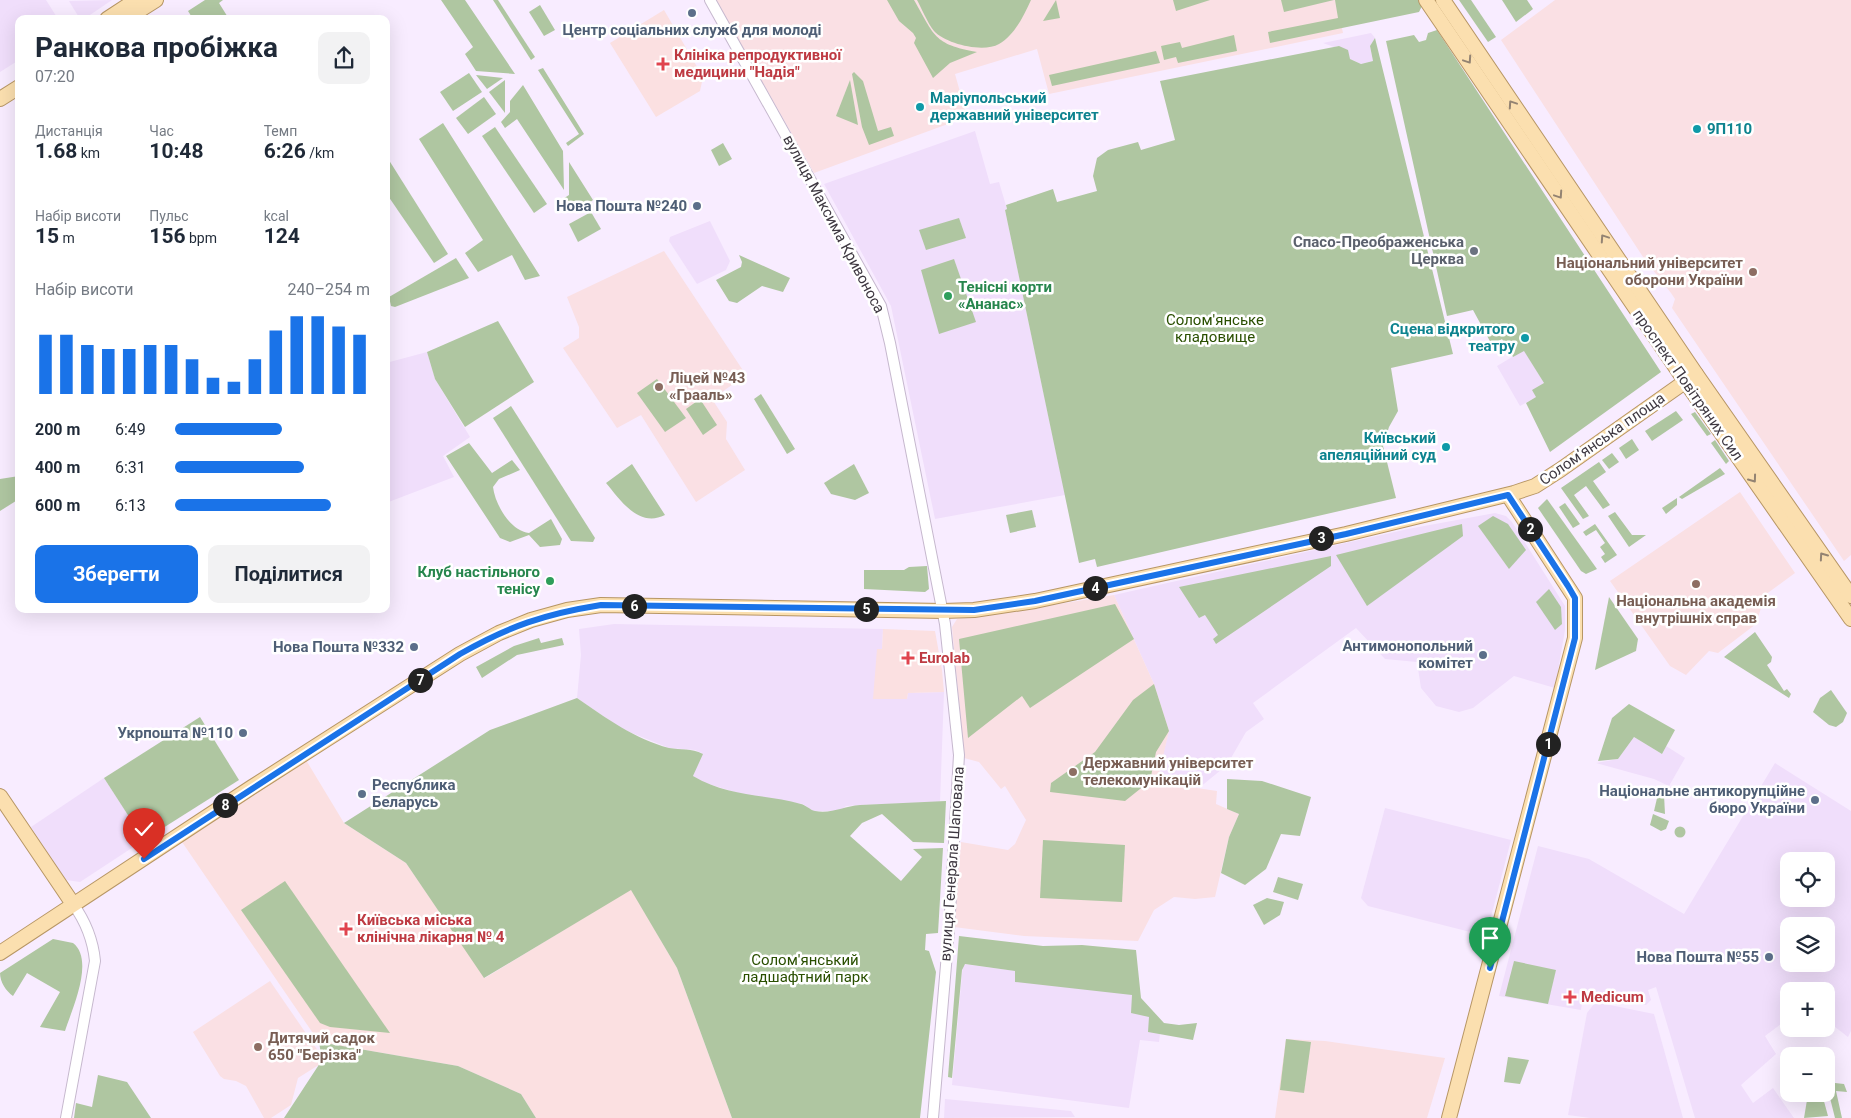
<!DOCTYPE html>
<html lang="uk">
<head>
<meta charset="utf-8">
<style>
	:root { --surface:#fff; --page:#f2f2f3; --text:#1f2937; --muted:#747a83; --accent:#1a73e8 }
	body { margin:0; font-family:Roboto,sans-serif; background:var(--page); color:var(--text); height:100vh; display:flex; flex-direction:column; font-size:19px; white-space:nowrap }
	* { box-sizing:border-box; margin:0 }
	p { font-size:16px; color:var(--muted) }
	.icon { flex:none; width:28px; height:28px; fill:none; stroke:currentColor; stroke-width:2; stroke-linecap:round; stroke-linejoin:round }
	.map { position:relative; flex:1; overflow:hidden }
	.panel { position:absolute; left:15px; top:15px; width:375px; height:598px; display:flex; flex-direction:column; background:var(--surface); border-radius:10px; box-shadow:0 5px 20px #0002 }
	.panel>* { flex:none }
	.tools { position:absolute; left:1780px; top:852px; display:grid; gap:10px }
	.tools a { display:grid; place-items:center; width:55px; height:55px; border-radius:10px; background:var(--surface); box-shadow:0 5px 20px #0002; font-size:25px }
	.pin { position:absolute; display:grid; place-items:center; width:42px; height:42px; color:#fff; margin:-51px -21px; border-radius:50% 50% 50% 0; rotate:-45deg; box-shadow:0 0 5px #0007 }
	.pin .icon { rotate:45deg }
	.km { position:absolute; width:25px; height:25px; margin:-12px; border-radius:50%; background:#222; color:#fff; font-size:14px; line-height:25px; text-align:center }
	.round { display:grid; place-items:center; flex:none; width:52px; height:52px; border-radius:10px; background:var(--page) }
	.headline { display:flex; align-items:center; justify-content:space-between; height:85px; padding:0 20px }
	h1 { font-size:28px; font-weight:700; line-height:38px }
	.stats { display:grid; grid-template-columns:repeat(3,1fr); gap:8px; height:85px; padding:5px 20px }
	.stats div { display:grid; align-content:center }
	.stats b { font-size:21px; font-weight:700 }
	.stats small { font-size:14px; font-weight:400 }
	.stats p { font-size:14px }
	.chart { height:140px; padding:10px 20px }
	.chart p { display:flex; justify-content:space-between }
	.chart svg { width:100%; height:90px; margin-top:5px; stroke:var(--accent); stroke-width:6 }
	.primary-button { display:flex; gap:10px; margin-top:auto; padding:10px 20px }
	.primary-button a { flex:1; height:58px; border-radius:10px; background:var(--accent); color:#fff; font-size:20px; font-weight:700; line-height:58px; text-align:center }
	.primary-button a+a { background:var(--page); color:var(--text) }
	ul { padding:0 20px; list-style:none; font-size:16px }
	li { display:grid; grid-template-columns:80px 60px 1fr; align-items:center; height:38px }
	li i { height:12px; border-radius:6px; background:var(--accent) }
	.map>svg:first-child { display:block }
</style>
</head>
<body>
<div class="map">
<svg width="1851" height="1118" viewBox="0 0 1851 1118">
	<rect width="100%" height="100%" fill="#f8ecff"/>
	<g fill="#f0defb" fill-rule="evenodd">
		<path d="M0,0H46L58,19H19V60L0,72Z"/>
		<path d="M112,0L84,19H80L69,1Z"/>
		<path d="M1371,33L1375,38L1370,46L1373,61L1361,64L1350,59L1339,46L1334,47L1323,43Z"/>
		<path d="M975,131L990,184L999,182L1007,209L1005,210L1065,495L935,519L891,306L824,184Z"/>
		<path d="M710,221L730,261L726,270L697,284L669,241L670,237Z"/>
		<path d="M1524,350L1544,383L1536,397L1520,406L1497,366Z"/>
		<path d="M427,352L435,379L470,437L443,456L454,477L386,503V363Z"/>
		<path d="M1495,513L1506,516L1512,522L1565,606V630L1555,688L1514,676L1473,708L1459,712L1436,706L1421,688L1417,662L1385,659L1356,628L1253,703L1264,719L1246,732L1227,765L1199,788L1156,782L1169,731L1154,684L1114,595L1408,529Z"/>
		<path d="M614,624L883,629L882,649H878L907,699L908,693L944,692L940,802L860,805L846,806L840,811H813L803,804L751,797L702,782L693,776L702,753L695,750L669,748L622,729L577,698L581,655L579,629Z"/>
		<path d="M1634,737L1662,754L1666,746L1685,758L1669,786L1654,779L1596,763L1618,759Z"/>
		<path d="M1775,763L1851,811V1031L1848,1037L1826,1020V991H1789V1018L1765,1036L1776,1054L1741,1085L1753,1103L1773,1088L1794,1118H1695L1656,987L1648,990L1651,1000L1646,1005L1596,994L1582,1002L1581,1010L1499,996L1538,846L1589,859L1684,914ZM1789,861H1826V899H1789ZM1789,926H1826V964H1789Z"/>
		<path d="M104,778L144,840L80,882L66,880L31,827Z"/>
		<path d="M1385,808L1511,840L1486,936L1368,906L1361,898Z"/>
		<path d="M963,964L1138,987L1139,999L1161,1025L1159,1042L1140,1040L1129,1108L952,1085Z"/>
		<path d="M1600,1003L1654,1014L1683,1118H1590L1568,1115L1587,1013L1594,1004Z"/>
		<path d="M945,1099L1071,1111L1075,1117L944,1118Z"/>
	</g>
	<g fill="#fae0e4">
		<path d="M716,0H1336L1343,33L1049,94L1037,49L955,74L967,117L814,173Z"/>
		<path d="M1555,0H1851V555L1844,561L1672,308L1675,299L1671,293L1645,260L1501,40Z"/>
		<path d="M664,251L746,375L712,399L727,422L726,439L745,470L696,502L641,415L617,428L563,348L579,338V327L567,297Z"/>
		<path d="M1740,492L1795,573L1765,595L1756,624L1718,653L1709,651L1686,675L1670,666L1610,581Z"/>
		<path d="M1114,595L1154,684L1169,731L1157,782L1217,791L1216,804L1239,814L1229,837L1215,897L1195,899L1174,897L1154,910L1138,941L1024,936L954,927L961,842L1008,850L1015,844L1026,820L1005,786L1001,789L979,762L964,758L952,627L957,619L1035,608Z"/>
		<path d="M270,981L325,1061L298,1078L291,1105L271,1118H264L246,1086L236,1081L224,1079L220,1076L193,1032Z"/>
		<path d="M1286,1039L1325,1041L1445,1058L1427,1118H1275Z"/>
	</g>
	<g fill="#fbe0e1">
		<path d="M664,10L703,77L700,91L656,117L610,43Z"/>
		<path d="M883,629L935,631L942,670L944,692L908,693L907,699H873L877,649H882Z"/>
		<path d="M306,760L344,823L406,863L485,978L631,889L677,968L732,1118H536L521,1094L458,1066L319,1042L182,842Z"/>
	</g>
	<g fill="#afc6a1">
		<path d="M205,0H223L219,3L229,19H193L188,11Z"/>
		<path d="M441,0H465L515,74L476,71L465,54L473,47Z"/>
		<path d="M493,0H498L535,57L531,60Z"/>
		<path d="M887,0H914C935,36 933,44 977,52L950,63L933,78L914,43L916,38L913,33L899,21Z"/>
		<path d="M917,0H1031C1024,15 1015,35 999,44C983,53 946,44 934,31C927,22 922,9 917,0Z"/>
		<path d="M1056,0L1060,18L1043,21Z"/>
		<path d="M1173,0H1210L1176,11Z"/>
		<path d="M1281,0H1334L1284,12Z"/>
		<path d="M1335,0H1418L1422,6L1419,12L1270,43L1268,32L1338,18Z"/>
		<path d="M1459,0H1471L1496,37L1488,42Z"/>
		<path d="M1502,0H1527L1533,9L1516,22Z"/>
		<path d="M540,5L555,30L544,36L529,12Z"/>
		<path d="M1437,30L1661,372L1550,452L1526,403L1536,397L1532,390L1544,383L1524,351L1513,357L1502,339L1492,345L1473,310L1447,316L1386,41L1414,35L1419,42L1426,40L1428,33Z"/>
		<path d="M1234,35L1237,51L1178,63L1176,57L1164,60L1161,46L1180,42L1182,48Z"/>
		<path d="M1375,38L1453,354L1391,368L1398,411L1389,427L1383,446L1396,498L1097,567L1095,559L1079,563L1005,210L1007,209L1006,205L1053,189L1057,202L1097,191L1093,176L1097,158L1108,150L1138,142L1141,150L1175,140L1160,81L1339,46L1348,50L1350,59L1361,64L1373,61L1370,46Z"/>
		<path d="M1156,51L1160,63L1052,86L1049,75Z"/>
		<path d="M543,68L584,134L568,146L566,143L579,134L538,70Z"/>
		<path d="M854,72L863,81L878,131L891,127L894,136L869,145L862,127L852,74Z"/>
		<path d="M469,73L482,92L453,111L440,92Z"/>
		<path d="M476,75L503,78L487,89Z"/>
		<path d="M505,80V113L489,92Z"/>
		<path d="M850,80L858,125L836,116Z"/>
		<path d="M523,85L563,151L564,190L517,119L505,128L501,122L510,112V101Z"/>
		<path d="M484,97L496,114L468,134L456,118Z"/>
		<path d="M443,123L540,276L525,280L512,255L478,272L465,253L483,240L419,139Z"/>
		<path d="M495,127L547,204L534,213L482,136Z"/>
		<path d="M723,143L732,159L719,166L711,150Z"/>
		<path d="M387,157L448,254L434,263L386,193Z"/>
		<path d="M569,162L593,200L578,211L573,203L565,207L555,204L569,195Z"/>
		<path d="M591,212L601,229L578,242L569,224Z"/>
		<path d="M959,218L966,238L926,250L919,230Z"/>
		<path d="M739,255L790,278L783,292L762,286L737,303L729,301L716,280L741,267L742,262Z"/>
		<path d="M456,258L469,278L395,307L391,306L389,297Z"/>
		<path d="M954,259L976,322L939,334L921,270Z"/>
		<path d="M498,321L534,382L465,427L435,379L427,352Z"/>
		<path d="M657,379L686,418L665,432L637,393Z"/>
		<path d="M761,394L795,449L787,454L754,399Z"/>
		<path d="M700,399L717,425L703,435L686,409Z"/>
		<path d="M511,406L595,538L593,542L571,541L493,418Z"/>
		<path d="M1676,411L1683,420L1652,441L1645,431Z"/>
		<path d="M1695,412L1711,434L1707,436L1691,414Z"/>
		<path d="M1632,439L1639,450L1626,459L1619,448Z"/>
		<path d="M1715,440L1729,461L1726,464L1711,443Z"/>
		<path d="M469,443L492,473L512,460L520,470L499,479L493,487C495,504 510,531 529,533L551,519L562,539L560,545L540,547L529,535L510,542L500,538L446,456Z"/>
		<path d="M1612,453L1619,462L1609,469L1602,460Z"/>
		<path d="M1599,462L1606,472L1593,481L1610,505L1603,509L1586,486L1574,495L1589,516L1583,519L1561,488Z"/>
		<path d="M632,464L665,515C639,528 621,501 606,483Z"/>
		<path d="M854,464L869,493L855,500L831,494L824,483Z"/>
		<path d="M1720,468L1725,474L1682,499L1679,497Z"/>
		<path d="M19,476V499L0,511V479Z"/>
		<path d="M1677,498V505L1666,514L1662,508Z"/>
		<path d="M1547,499L1597,569L1586,574L1581,571L1538,508Z"/>
		<path d="M1565,503L1580,524L1573,528L1559,507Z"/>
		<path d="M1032,510L1036,527L1010,533L1006,515Z"/>
		<path d="M1615,512L1632,535H1646L1629,547L1608,516Z"/>
		<path d="M1493,516L1508,524L1526,550L1509,569L1478,526Z"/>
		<path d="M1462,524L1463,536L1367,606L1336,555Z"/>
		<path d="M1595,524L1617,555L1605,563L1601,557L1605,554L1600,547L1605,543L1596,530L1586,536L1583,532Z"/>
		<path d="M1331,556V566L1216,644L1213,639L1218,635L1205,615L1199,618L1179,587Z"/>
		<path d="M927,566L929,589L925,592L864,589V570H904L909,567Z"/>
		<path d="M1549,589L1561,607L1562,624L1555,630L1536,602Z"/>
		<path d="M1609,597L1638,639L1636,651L1595,670Z"/>
		<path d="M1115,604L1134,639L1030,708L1022,696L968,738L959,639Z"/>
		<path d="M1755,632L1772,657L1771,662L1767,665L1784,691L1787,689L1791,694L1789,698L1724,657Z"/>
		<path d="M539,638L541,643L562,638L564,645L517,655L482,678L476,667L514,646Z"/>
		<path d="M1154,684L1169,731L1156,752L1150,781L1125,801L1050,792L1051,783L1095,752L1133,700Z"/>
		<path d="M1831,690L1847,713L1843,722L1836,727L1829,725L1813,712L1820,698Z"/>
		<path d="M577,698C606,718 635,739 669,748C681,750 691,748 703,754L693,776C728,797 765,794 801,804C806,805 810,810 815,811C832,814 844,806 860,805L946,801L944,843L913,842L882,814L862,823L850,836L901,881L922,857L913,849L943,848L938,933L926,934L925,950L929,951L936,972L920,1118H732L677,968L631,890L484,978L406,863L344,823L490,730Z"/>
		<path d="M1629,704L1675,730L1662,754L1634,737L1618,759L1598,761L1612,718Z"/>
		<path d="M200,717L239,780L144,840L104,778Z"/>
		<path d="M1227,779L1262,781L1311,797L1300,836L1281,834L1266,869L1245,885L1221,873L1229,837L1239,814L1227,809Z"/>
		<path d="M1658,794L1664,795L1665,814L1654,811Z"/>
		<path d="M1653,814L1669,821L1666,829L1661,831L1650,825Z"/>
		<circle cx="1680" cy="832" r="5.5"/>
		<path d="M1043,840L1125,845L1122,902L1040,898Z"/>
		<path d="M1278,877L1303,884L1298,900L1273,892Z"/>
		<path d="M285,881L390,1033L330,1027L320,1023L241,910Z"/>
		<path d="M1267,898L1284,902L1280,915L1264,925L1253,905Z"/>
		<path d="M959,936L1043,946L1082,945L1136,950L1141,998L1164,1023L1179,1025L1197,1023L1193,1040L1148,1032L1149,1017L1131,1013L1132,995L1015,982V971L965,964L962,970L952,1078L948,1077Z"/>
		<path d="M53,939L73,943C95,960 72,1009 65,1031L40,1027L60,992L27,973L13,996C6,991 0,982 0,973Z"/>
		<path d="M1514,961L1556,970L1548,1004L1505,996Z"/>
		<path d="M1286,1039L1311,1042L1304,1093L1280,1090Z"/>
		<path d="M319,1042L458,1066L521,1094L536,1118H284L322,1060Z"/>
		<path d="M1508,1057L1529,1060L1520,1084L1504,1082Z"/>
		<path d="M98,1075L127,1082L151,1118H74L76,1103L92,1107Z"/>
		<path d="M1826,1082L1844,1084L1847,1092L1836,1091L1842,1118H1835Z"/>
		<path d="M1808,1094H1822L1828,1116L1804,1118Z"/>
	</g>
	<g fill="none" stroke-linecap="round" stroke-linejoin="round">
		<g stroke="#c6b8ce" stroke-width="12">
			<g id="minor">
				<path d="M710,0L881,306L890,343L945,624L959,755L949,930L933,1118"/>
				<path d="M66,1118L95,961C93,940 86,922 73,904"/>
			</g>
		</g>
		<g stroke="#b79665" stroke-width="16">
			<g id="major">
				<path d="M1426,0L1685,381L1851,619"/>
				<path d="M1443,0L1696,374L1851,596"/>
				<path d="M107,19L136,0"/>
				<path d="M126,19L156,0"/>
				<path d="M0,99L19,87"/>
				<path d="M0,796L73,904"/>
				<path d="M0,953L252,787L460,654L499,633L531,620L567,610L601,605L943,611L974,610L1035,601L1346,534L1514,493L1535,486L1560,470L1696,374"/>
				<path d="M1449,1118L1575,638V598L1508,495"/>
			</g>
		</g>
		<use href="#minor" stroke="#fff" stroke-width="10"/>
		<use href="#major" stroke="#fbdfaf" stroke-width="14"/>
	</g>
	<defs><path id="oneway-chevron" d="M-2-3.5L2.5 0L-2 3.5" fill="none" stroke-width="1.6" stroke-linecap="round" stroke-linejoin="round" transform="scale(1.25)"/></defs>
	<g stroke="#938372">
		<use href="#oneway-chevron" transform="translate(1468 60) rotate(56)"/>
		<use href="#oneway-chevron" transform="translate(1512 104) rotate(-124)"/>
		<use href="#oneway-chevron" transform="translate(1559 195) rotate(56)"/>
		<use href="#oneway-chevron" transform="translate(1604 238) rotate(-124)"/>
		<use href="#oneway-chevron" transform="translate(1753 479) rotate(54)"/>
		<use href="#oneway-chevron" transform="translate(1823 556) rotate(-125)"/>
	</g>
	<g fill="none" stroke-linecap="round" stroke-linejoin="round">
		<g stroke="#fff" stroke-width="10">
			<path id="route" d="M144,859L460,654C509,626 545,614 601,605L974,610L1035,601L1346,534L1508,495L1568,586L1575,598V638L1490,968"/>
		</g>
		<use href="#route" stroke="#1a73e8" stroke-width="6"/>
	</g>
	<g fill="#5c6f8a" stroke="#fff" stroke-width="2">
		<circle cx="692" cy="13" r="5"/>
		<circle cx="697" cy="206" r="5"/>
		<circle cx="414" cy="647" r="5"/>
		<circle cx="1483" cy="655" r="5"/>
		<circle cx="243" cy="733" r="5"/>
		<circle cx="362" cy="794" r="5"/>
		<circle cx="1815" cy="800" r="5"/>
		<circle cx="1769" cy="957" r="5"/>
	</g>
	<g fill="#e0444e" stroke="#fff" stroke-width="2">
		<path d="M660.5 56.5h5v5h5v5h-5v5h-5v-5h-5v-5h5z"/>
		<path d="M905.5 650.5h5v5h5v5h-5v5h-5v-5h-5v-5h5z"/>
		<path d="M343.5 921.5h5v5h5v5h-5v5h-5v-5h-5v-5h5z"/>
		<path d="M1567.5 989.5h5v5h5v5h-5v5h-5v-5h-5v-5h5z"/>
	</g>
	<g fill="#0f9aa8" stroke="#fff" stroke-width="2">
		<circle cx="920" cy="107" r="5"/>
		<circle cx="1697" cy="129" r="5"/>
		<circle cx="1525" cy="338" r="5"/>
		<circle cx="1446" cy="447" r="5"/>
	</g>
	<circle fill="#6b7280" stroke="#fff" stroke-width="2" cx="1474" cy="251" r="5"/>
	<g fill="#8d6e63" stroke="#fff" stroke-width="2">
		<circle cx="1753" cy="272" r="5"/>
		<circle cx="659" cy="387" r="5"/>
		<circle cx="1696" cy="584" r="5"/>
		<circle cx="1073" cy="772" r="5"/>
		<circle cx="258" cy="1047" r="5"/>
	</g>
	<g fill="#2e9e5b" stroke="#fff" stroke-width="2">
		<circle cx="948" cy="296" r="5"/>
		<circle cx="550" cy="581" r="5"/>
	</g>
	<g text-anchor="middle" stroke-width="5" stroke-linejoin="round" paint-order="stroke">
		<g font-size="15" font-weight="bold" fill="#4e5e75" stroke="#fff" text-anchor="end">
			<text x="692" y="35" text-anchor="middle">Центр соціальних служб для молоді</text>
			<text x="687" y="211">Нова Пошта №240</text>
			<text x="1473" y="651">Антимонопольний<tspan x="1473" dy="17">комітет</tspan></text>
			<text x="404" y="652">Нова Пошта №332</text>
			<text x="233" y="738">Укрпошта №110</text>
			<text x="372" y="790" text-anchor="start">Республика<tspan x="372" dy="17">Беларусь</tspan></text>
			<text x="1805" y="796">Національне антикорупційне<tspan x="1805" dy="17">бюро України</tspan></text>
			<text x="1759" y="962">Нова Пошта №55</text>
		</g>
		<g font-size="15" font-weight="bold" fill="#be3a42" stroke="#fff" text-anchor="start">
			<text x="674" y="60">Клініка репродуктивної<tspan x="674" dy="17">медицини "Надія"</tspan></text>
			<text x="919" y="663">Eurolab</text>
			<text x="357" y="925">Київська міська<tspan x="357" dy="17">клінічна лікарня № 4</tspan></text>
			<text x="1581" y="1002">Medicum</text>
		</g>
		<g font-size="15" font-weight="bold" fill="#0d838f" stroke="#fff" text-anchor="start">
			<text x="930" y="103">Маріупольський<tspan x="930" dy="17">державний університет</tspan></text>
			<text x="1707" y="134">9П110</text>
			<text x="1515" y="334" text-anchor="end">Сцена відкритого<tspan x="1515" dy="17">театру</tspan></text>
			<text x="1436" y="443" text-anchor="end">Київський<tspan x="1436" dy="17">апеляційний суд</tspan></text>
		</g>
		<g font-size="15" fill="#3e3841" stroke="#fff">
			<text transform="translate(834 224) rotate(62)" y="5">вулиця Максима Кривоноса</text>
			<text transform="translate(1688 385) rotate(55)" y="5">проспект Повітряних Сил</text>
			<text transform="translate(1602 439) rotate(-35)" y="5">Соломʼянська площа</text>
			<text transform="translate(952 864) rotate(-86)" y="5">вулиця Генерала Шаповала</text>
		</g>
		<g font-size="15" font-weight="bold" fill="#5b616d" stroke="#fff" text-anchor="end">
			<text x="1464" y="247">Спасо-Преображенська<tspan x="1464" dy="17">Церква</tspan></text>
		</g>
		<g font-size="15" font-weight="bold" fill="#785e54" stroke="#fff" text-anchor="start">
			<text x="1743" y="268" text-anchor="end">Національний університет<tspan x="1743" dy="17">оборони України</tspan></text>
			<text x="669" y="383">Ліцей №43<tspan x="669" dy="17">«Грааль»</tspan></text>
			<text x="1696" y="606" text-anchor="middle">Національна академія<tspan x="1696" dy="17">внутрішніх справ</tspan></text>
			<text x="1083" y="768">Державний університет<tspan x="1083" dy="17">телекомунікацій</tspan></text>
			<text x="268" y="1043">Дитячий садок<tspan x="268" dy="17">650 "Берізка"</tspan></text>
		</g>
		<g font-size="15" font-weight="bold" fill="#27864d" stroke="#fff" text-anchor="start">
			<text x="958" y="292">Тенісні корти<tspan x="958" dy="17">«Ананас»</tspan></text>
			<text x="540" y="577" text-anchor="end">Клуб настільного<tspan x="540" dy="17">тенісу</tspan></text>
		</g>
		<g font-size="15" fill="#2a4f00" stroke="#fff">
			<text x="1215" y="325">Солом'янське<tspan x="1215" dy="17">кладовище</tspan></text>
			<text x="805" y="965">Солом'янський<tspan x="805" dy="17">ладшафтний парк</tspan></text>
		</g>
	</g>
</svg>
<div class="tools">
<a><svg class="icon" aria-label="locate" viewBox="0 0 24 24"><circle cx="12" cy="12" r="6"/><path d="M12 2v4M12 18v4M2 12h4M18 12h4"/></svg></a>
<a><svg class="icon" aria-label="layers" viewBox="0 0 24 24"><path d="M12 4l9 5-9 5-9-5zM3 14l9 5 9-5"/></svg></a>
<a>+</a>
<a>−</a>
</div>
<div class="pin" style="left:1490px;top:968px;background:#1e9e55"><svg class="icon" aria-label="arrive" viewBox="0 0 24 24"><path d="M6 21V4h12l-3 4 3 4H6"/></svg></div>
<div class="pin" style="left:144px;top:859px;background:#d93025"><svg class="icon" aria-label="check" viewBox="0 0 24 24"><path d="M5 12l5 5 9-10"/></svg></div>
<b class="km" style="left:1548px;top:744px">1</b>
<b class="km" style="left:1530px;top:529px">2</b>
<b class="km" style="left:1321px;top:538px">3</b>
<b class="km" style="left:1095px;top:588px">4</b>
<b class="km" style="left:866px;top:609px">5</b>
<b class="km" style="left:634px;top:606px">6</b>
<b class="km" style="left:420px;top:680px">7</b>
<b class="km" style="left:225px;top:805px">8</b>
<section class="panel">
<div class="headline"><div><h1>Ранкова пробіжка</h1><p>07:20</p></div><a class="round"><svg class="icon" aria-label="share" viewBox="0 0 24 24"><path d="M12 15V3M7 8l5-5 5 5M5 13v7h14v-7"/></svg></a></div>
<div class="stats">
<div><p>Дистанція</p><b>1.68<small> km</small></b></div>
<div><p>Час</p><b>10:48</b></div>
<div><p>Темп</p><b>6:26<small> /km</small></b></div>
</div>
<div class="stats">
<div><p>Набір висоти</p><b>15<small> m</small></b></div>
<div><p>Пульс</p><b>156<small> bpm</small></b></div>
<div><p>kcal</p><b>124</b></div>
</div>
<div class="chart"><p><span>Набір висоти</span>240–254 m</p>
<svg viewBox="0 0 160 44" preserveAspectRatio="none"><path d="M5 44V15M15 44V15M25 44V20M35 44V22M45 44V22M55 44V20M65 44V20M75 44V27M85 44V36M95 44V38M105 44V27M115 44V13M125 44V6M135 44V6M145 44V11M155 44V15"/></svg>
</div>
<ul>
<li><b>200 m</b>6:49<i style="width:55%"></i></li>
<li><b>400 m</b>6:31<i style="width:66%"></i></li>
<li><b>600 m</b>6:13<i style="width:80%"></i></li>
</ul>
<div class="primary-button"><a>Зберегти</a><a>Поділитися</a></div>
</section>
</div>
</body>
</html>
